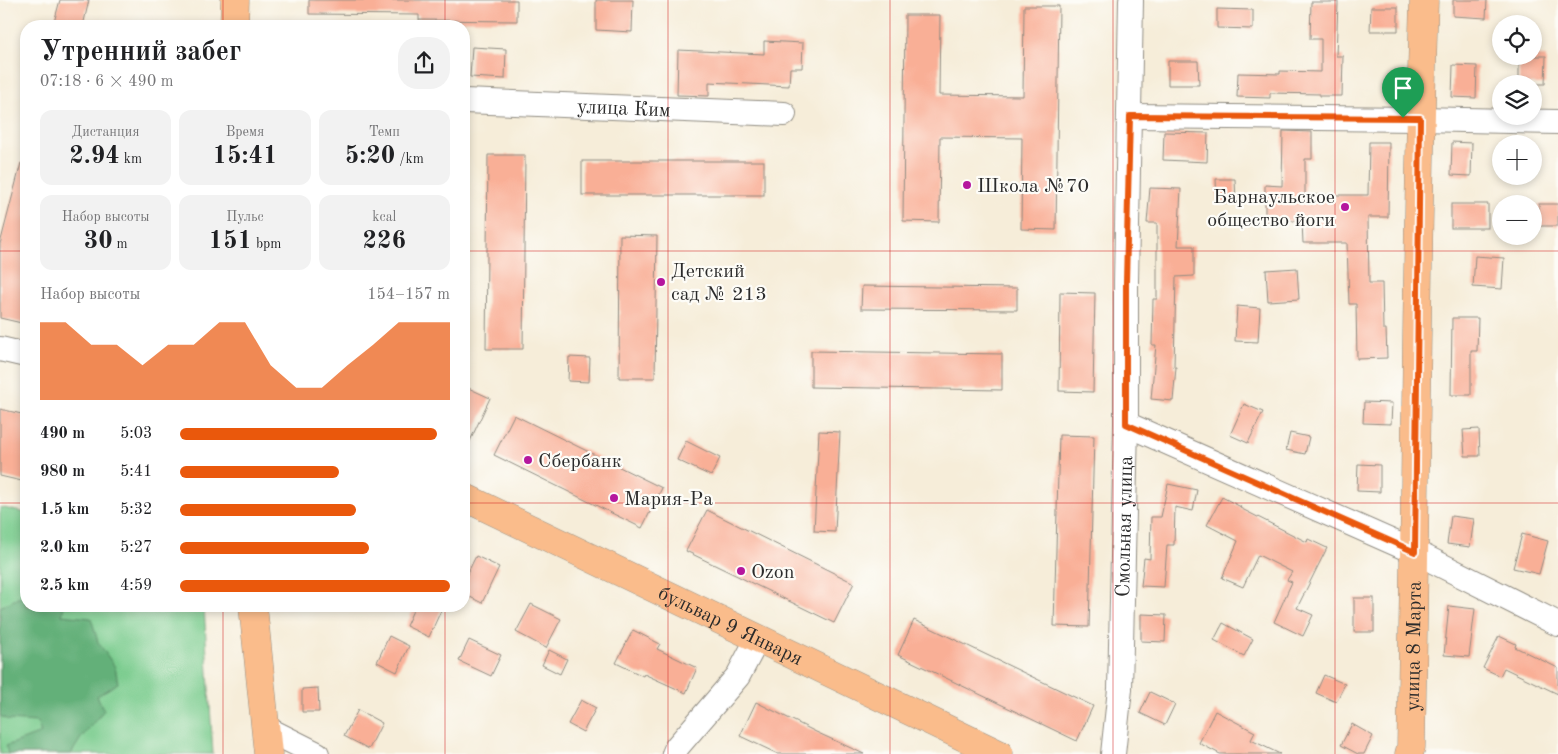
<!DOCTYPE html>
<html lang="ru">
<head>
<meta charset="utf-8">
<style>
	:root { --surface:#fff; --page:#f2f2f2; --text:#202124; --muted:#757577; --accent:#ea580c }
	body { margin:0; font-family:"Old Standard TT",serif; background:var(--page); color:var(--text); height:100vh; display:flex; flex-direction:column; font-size:19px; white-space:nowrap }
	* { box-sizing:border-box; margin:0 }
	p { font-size:16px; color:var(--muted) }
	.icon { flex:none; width:28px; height:28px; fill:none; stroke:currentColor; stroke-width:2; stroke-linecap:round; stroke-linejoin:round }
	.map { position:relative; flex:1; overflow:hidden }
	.panel { position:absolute; left:20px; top:20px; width:450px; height:592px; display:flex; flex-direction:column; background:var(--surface); border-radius:20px; box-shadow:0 2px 8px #0003 }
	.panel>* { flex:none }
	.controls { position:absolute; left:1492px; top:15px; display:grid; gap:10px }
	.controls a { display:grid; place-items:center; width:50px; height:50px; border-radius:50%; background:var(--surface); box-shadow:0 2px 8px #0003; font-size:25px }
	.pin { position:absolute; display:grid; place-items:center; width:42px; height:42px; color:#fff; margin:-51px -21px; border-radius:50% 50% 50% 0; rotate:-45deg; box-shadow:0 0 5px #0007 }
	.pin .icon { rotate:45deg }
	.round { display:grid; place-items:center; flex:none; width:52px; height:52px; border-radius:20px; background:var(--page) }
	.overview { display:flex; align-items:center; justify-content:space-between; height:85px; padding:0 20px }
	h1 { font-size:28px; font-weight:700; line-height:38px }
	.figures { display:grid; grid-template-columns:repeat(3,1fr); gap:8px; height:85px; padding:5px 20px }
	.figures div { display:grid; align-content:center; border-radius:12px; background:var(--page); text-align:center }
	.figures b { font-size:25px; font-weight:700 }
	.figures small { font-size:14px; font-weight:400 }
	.figures p { font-size:14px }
	.chart { height:140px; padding:10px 20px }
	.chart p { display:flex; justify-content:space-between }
	.chart svg { width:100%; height:90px; margin-top:5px; fill:var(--accent); opacity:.7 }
	ul { padding:0 20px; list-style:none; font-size:16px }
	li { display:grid; grid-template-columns:80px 60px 1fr; align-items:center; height:38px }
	li i { height:12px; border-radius:6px; background:var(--accent) }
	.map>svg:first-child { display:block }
</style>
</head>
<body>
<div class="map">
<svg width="1558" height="754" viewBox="0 0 1558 754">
	<rect width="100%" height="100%" fill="#fdfcf7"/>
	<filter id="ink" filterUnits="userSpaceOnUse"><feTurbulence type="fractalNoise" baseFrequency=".02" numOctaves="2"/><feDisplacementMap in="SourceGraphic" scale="10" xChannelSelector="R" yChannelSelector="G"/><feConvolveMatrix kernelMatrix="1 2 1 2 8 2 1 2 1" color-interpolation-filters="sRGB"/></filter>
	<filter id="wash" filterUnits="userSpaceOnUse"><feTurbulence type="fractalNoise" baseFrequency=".0096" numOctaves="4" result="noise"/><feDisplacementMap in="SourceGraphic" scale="20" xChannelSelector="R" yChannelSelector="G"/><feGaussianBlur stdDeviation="1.12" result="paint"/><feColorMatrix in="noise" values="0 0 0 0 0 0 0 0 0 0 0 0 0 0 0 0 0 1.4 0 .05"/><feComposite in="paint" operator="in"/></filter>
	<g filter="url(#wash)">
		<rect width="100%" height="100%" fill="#f6edd9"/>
		<path fill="#7acc8e" stroke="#527c5c" d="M0,507L26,513V606H204L213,754H0Z"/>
		<path fill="#63b079" stroke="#476e52" d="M26,594V606H64L62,615L91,618L98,642L115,667L118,683L97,696L104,710L81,738L71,754H8L6,746L41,733L37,722L8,720L0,716V607Z"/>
		<g id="blocks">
			<g fill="#f9af96">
				<path d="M60,0H89L83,26H53Z"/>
				<path d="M309,0H517V21L419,20V15L309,14Z"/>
				<path d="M596,0H633L632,32L596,30Z"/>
				<path d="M1453,0H1487L1486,18L1453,16Z"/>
				<path d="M1311,2H1338L1336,56H1343L1342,96H1320V94L1270,93V98L1237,97L1238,73L1280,74V71L1321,72V39H1310Z"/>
				<path d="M1024,6H1059L1056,230L1021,229L1022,138L940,137L939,222L903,221L905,15H940L939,95L1023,96Z"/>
				<path d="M1371,7H1398V31H1370Z"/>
				<path d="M1217,9L1253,10V29L1217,28Z"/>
				<path d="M764,41L803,43L802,68H790L789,86L709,82V96L677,95L678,50L764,54Z"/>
				<path d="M472,47L506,49L505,79L470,77Z"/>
				<path d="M1519,56H1546L1545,84H1519Z"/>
				<path d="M1168,61H1198L1199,85H1168Z"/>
				<path d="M1453,65L1477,66L1476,98L1452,97Z"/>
				<path d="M1283,131L1312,132V159H1305V195H1368L1369,142H1389L1388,217H1368L1369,283H1382L1383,329H1386L1387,358L1357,359L1356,304H1349L1347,243H1303L1302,221H1265V185L1282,186Z"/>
				<path d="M1164,132L1208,133L1207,162L1163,160Z"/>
				<path d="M1452,142L1472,143L1471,176L1451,175Z"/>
				<path d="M488,155H525L523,349H486Z"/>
				<rect x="582" y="161" width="182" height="34"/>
				<path d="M21,163H26V324L0,318V244Z"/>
				<path d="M1216,179H1235L1236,203H1217Z"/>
				<path d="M1150,188L1181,189L1178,246H1194V276L1176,277L1174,367H1176L1173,401L1151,399L1156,345H1152L1153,299H1157V223H1147Z"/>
				<rect x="1451" y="204" width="37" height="24"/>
				<rect x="1539" y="204" width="19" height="22"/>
				<path d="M620,235L657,236L655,378H619Z"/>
				<path d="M1475,256L1504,258L1502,289L1473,287Z"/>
				<path d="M1297,268L1299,299L1268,301L1266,270Z"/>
				<path d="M862,286L1017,288V310L861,309Z"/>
				<path d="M1060,292L1095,293L1093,392L1059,391Z"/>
				<path d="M1237,306L1260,308L1258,342L1235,341Z"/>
				<path d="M1452,318H1478L1477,351H1471V395H1451Z"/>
				<path d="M811,351L1002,354V390L811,387Z"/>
				<path d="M569,357L590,358L589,382L568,381Z"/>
				<path d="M464,386L490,398L464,454Z"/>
				<path d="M1364,402L1392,403L1391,424L1363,423Z"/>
				<path d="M1244,404L1263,412L1248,443L1230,435Z"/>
				<path d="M0,409L26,415V482L0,476Z"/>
				<path d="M514,415L662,488L642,528L494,455Z"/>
				<path d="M1479,429L1480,456H1465L1463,430Z"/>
				<path d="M819,431L840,432L835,532L814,531Z"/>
				<path d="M1290,433L1309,437L1305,454L1286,450Z"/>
				<path d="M1059,435L1094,436L1089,627L1054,626Z"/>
				<path d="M686,441L720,458L711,476L677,460Z"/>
				<path d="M1358,464L1380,465V492L1357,491Z"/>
				<path d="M1168,484L1197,490L1193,511L1175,507L1174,545H1167L1164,587L1141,586L1144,558L1150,559L1151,517H1161Z"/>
				<path d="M1222,497L1241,507L1240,508L1307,542L1308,539L1327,548L1297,608L1313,615L1303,636L1274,622L1292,582L1287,580L1292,572L1258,555L1243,587L1222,578L1238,541L1207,525Z"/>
				<path d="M707,510L854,583L834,623L686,551Z"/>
				<path d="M1451,516L1474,519L1470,547L1447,544Z"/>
				<path d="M1522,534L1548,541L1539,574L1513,568Z"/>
				<path d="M476,556L499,567L482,603L464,594V580Z"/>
				<rect x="1354" y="598" width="20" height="34"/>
				<path d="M531,604L561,619L546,648L516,632Z"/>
				<path d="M415,606H443L429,637L406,626Z"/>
				<path d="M1449,606L1475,609L1469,657L1444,655Z"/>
				<path d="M1141,614L1166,615L1165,642L1141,641Z"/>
				<path d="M914,620L1093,706L1077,741L898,655Z"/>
				<path d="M1223,623L1253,639L1244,656L1214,640Z"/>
				<path d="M633,630L660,644L657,649L697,668L686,693L644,674L643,676L616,663Z"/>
				<path d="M389,636L409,646L397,672L377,662Z"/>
				<path d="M1499,636L1516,644L1515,647L1558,668V694L1504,668L1500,676L1483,668Z"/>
				<path d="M469,640L501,655L491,676L459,661Z"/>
				<path d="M549,650L567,659L560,674L542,665Z"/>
				<path d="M1324,675L1345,684L1336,702L1316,693Z"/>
				<path d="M318,688L319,712H302V689Z"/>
				<path d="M1150,692L1175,704L1165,725L1140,713Z"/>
				<path d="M581,700L596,708L583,732L568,724Z"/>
				<path d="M756,702L816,732L864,754H778L740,736Z"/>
				<path d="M358,710L382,723L369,749L344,736Z"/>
				<path d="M1215,711L1255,732L1251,740L1280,754H1220L1199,743Z"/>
				<path d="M1352,724L1373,736L1364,754H1358L1341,745Z"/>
			</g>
		</g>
	</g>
	<g filter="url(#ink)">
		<use href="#blocks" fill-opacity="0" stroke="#908c82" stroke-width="1"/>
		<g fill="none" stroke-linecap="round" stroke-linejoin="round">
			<g stroke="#908c82" stroke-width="26">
				<g id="minor">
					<path id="s1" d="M464,101L784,114"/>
					<path d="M1130,116L1420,119L1558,122"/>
					<path d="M0,349L26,355"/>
					<path d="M1126,424L1415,552L1558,624"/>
					<path d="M265,728L317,754"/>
					<path d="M674,754L677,747L738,676L758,638"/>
					<path id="s2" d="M1113,754L1120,689L1126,424V282L1131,0"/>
				</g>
			</g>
			<g stroke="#908c82" stroke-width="29">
				<g id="major">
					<path d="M234,26L235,0"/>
					<path id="s3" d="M464,497L999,754"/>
					<path d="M253,606L268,754"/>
					<path id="s4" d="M1409,754L1411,747C1416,498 1416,249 1424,0"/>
				</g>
			</g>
			<use href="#minor" stroke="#fff" stroke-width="24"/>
			<use href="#major" stroke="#fabc8b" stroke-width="28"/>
		</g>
	</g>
	<g fill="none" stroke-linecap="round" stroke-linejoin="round" filter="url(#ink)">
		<g stroke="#fff" stroke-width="10">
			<path id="route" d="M1130,116L1420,118L1415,552L1126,424V282Z"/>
		</g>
		<use href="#route" stroke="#ea580c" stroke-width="6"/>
	</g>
	<path fill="none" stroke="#d62828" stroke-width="1" stroke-opacity="0.55" d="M223,0V26M445,0V26M668,0V754M890,0V754M1113,0V754M1335,0V754M0,251H26M464,251H1558M0,503H26M464,503H1558M223,606V754M445,606V754"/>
	<g fill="#b5179e" stroke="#fdfcf7" stroke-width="2">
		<circle cx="967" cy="185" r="5"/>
		<circle cx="1345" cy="207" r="5"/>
		<circle cx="661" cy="282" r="5"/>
		<circle cx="528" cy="460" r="5"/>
		<circle cx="614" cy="498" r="5"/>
		<circle cx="741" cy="571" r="5"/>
	</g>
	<g text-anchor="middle" stroke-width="4.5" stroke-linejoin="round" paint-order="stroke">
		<g font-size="20" fill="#2b2b2b" stroke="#fdfcf7">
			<text dy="7" stroke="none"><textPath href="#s1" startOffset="160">улица Ким</textPath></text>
			<text dy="7" stroke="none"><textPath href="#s2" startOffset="228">Смольная улица</textPath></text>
			<text dy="7" stroke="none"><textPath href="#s3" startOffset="296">бульвар 9 Января</textPath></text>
			<text dy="7" stroke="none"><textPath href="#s4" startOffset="108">улица 8 Марта</textPath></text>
		</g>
		<g font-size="20" fill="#2b2b2b" stroke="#fdfcf7" text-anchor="start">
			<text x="977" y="192">Школа №70</text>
			<text x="1335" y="203" text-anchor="end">Барнаульское<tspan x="1335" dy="23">общество йоги</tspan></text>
			<text x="671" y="277">Детский<tspan x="671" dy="23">сад № 213</tspan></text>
			<text x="538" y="467">Сбербанк</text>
			<text x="624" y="505">Мария-Ра</text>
			<text x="751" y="578">Ozon</text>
		</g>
	</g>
</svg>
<div class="controls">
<a><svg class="icon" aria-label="locate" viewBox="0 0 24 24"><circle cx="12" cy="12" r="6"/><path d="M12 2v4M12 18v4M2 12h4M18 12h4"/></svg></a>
<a><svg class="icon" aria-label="layers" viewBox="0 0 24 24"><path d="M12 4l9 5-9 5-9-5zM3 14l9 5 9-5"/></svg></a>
<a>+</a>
<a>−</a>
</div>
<div class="pin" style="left:1403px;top:118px;background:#1e9e55"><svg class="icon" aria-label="arrive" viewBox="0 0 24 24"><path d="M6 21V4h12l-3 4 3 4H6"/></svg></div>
<section class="panel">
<div class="overview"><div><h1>Утренний забег</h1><p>07:18 · 6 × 490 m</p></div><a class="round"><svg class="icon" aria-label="share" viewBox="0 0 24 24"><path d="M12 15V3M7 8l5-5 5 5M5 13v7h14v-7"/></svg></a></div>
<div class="figures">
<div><p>Дистанция</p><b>2.94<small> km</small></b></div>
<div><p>Время</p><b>15:41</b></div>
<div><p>Темп</p><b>5:20<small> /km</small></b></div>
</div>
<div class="figures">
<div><p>Набор высоты</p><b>30<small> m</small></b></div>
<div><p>Пульс</p><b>151<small> bpm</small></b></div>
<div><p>kcal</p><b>226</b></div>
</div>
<div class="chart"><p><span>Набор высоты</span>154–157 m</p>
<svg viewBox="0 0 160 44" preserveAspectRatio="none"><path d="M0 44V6L10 6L20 17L30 17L40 27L50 17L60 17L70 6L80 6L90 27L100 38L110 38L120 27L130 17L140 6L150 6L160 6V44z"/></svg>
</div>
<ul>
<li><b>490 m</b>5:03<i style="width:95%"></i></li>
<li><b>980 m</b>5:41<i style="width:59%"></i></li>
<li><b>1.5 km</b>5:32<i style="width:65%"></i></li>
<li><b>2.0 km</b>5:27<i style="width:70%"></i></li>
<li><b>2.5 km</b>4:59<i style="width:100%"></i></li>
</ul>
</section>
</div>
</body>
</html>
